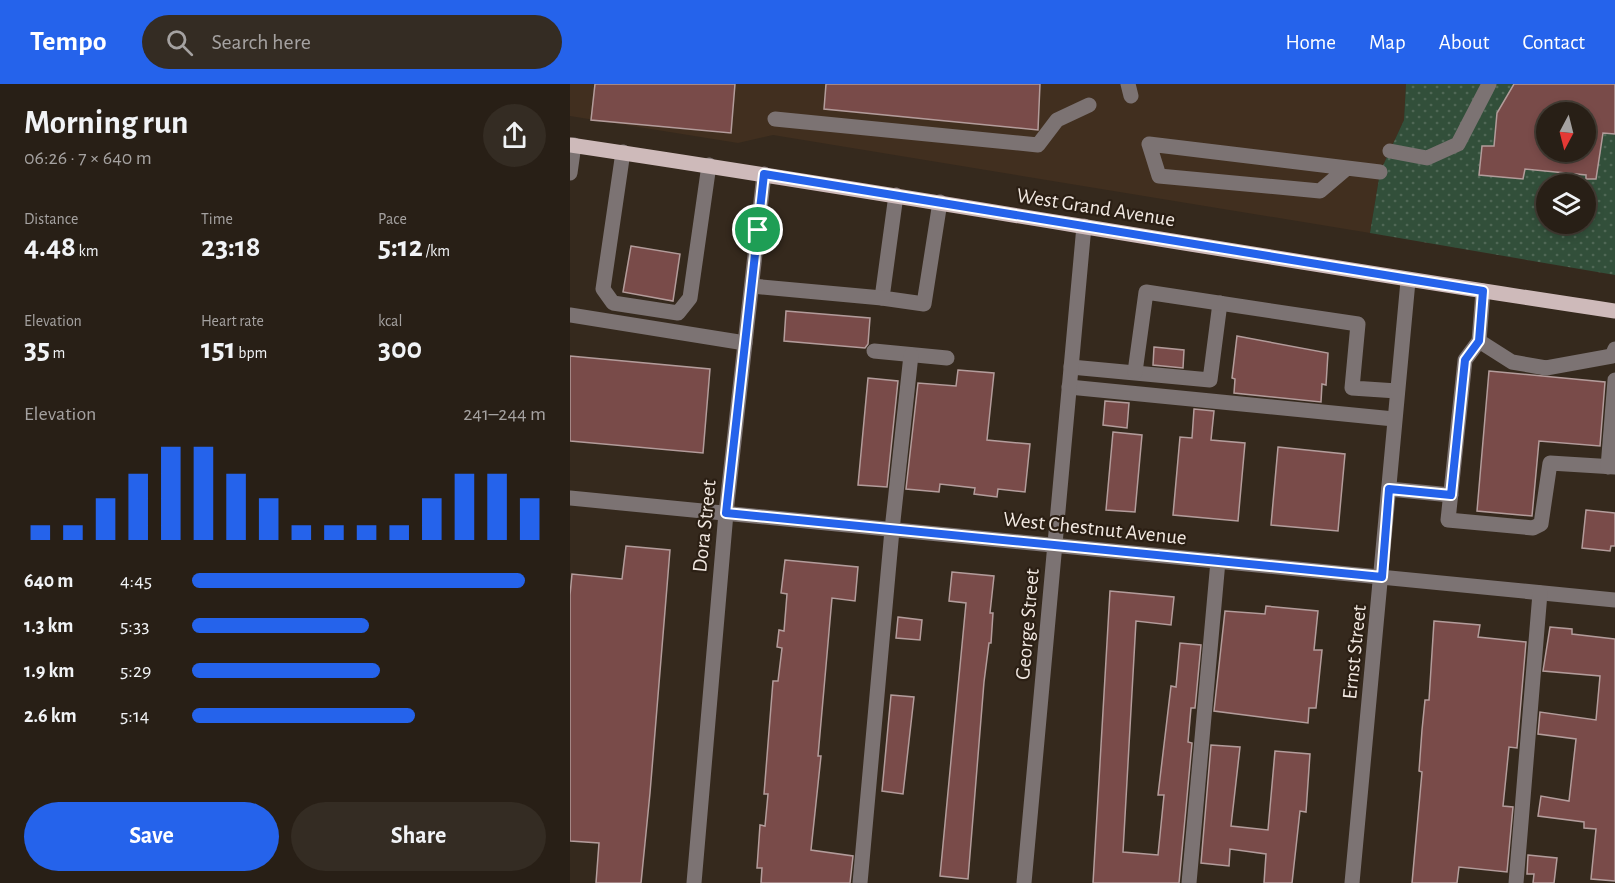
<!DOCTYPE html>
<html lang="en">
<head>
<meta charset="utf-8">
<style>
	:root { --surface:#281f16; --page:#342c23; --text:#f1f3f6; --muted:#a5a2a1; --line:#443d35; --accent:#2563eb }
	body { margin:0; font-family:"Alegreya Sans",sans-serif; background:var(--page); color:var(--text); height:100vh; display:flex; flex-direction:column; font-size:22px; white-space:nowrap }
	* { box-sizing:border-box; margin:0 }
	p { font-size:20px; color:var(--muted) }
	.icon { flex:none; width:33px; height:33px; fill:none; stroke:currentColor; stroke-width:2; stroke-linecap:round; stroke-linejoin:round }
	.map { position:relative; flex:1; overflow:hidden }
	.sheet { display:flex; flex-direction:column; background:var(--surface); width:570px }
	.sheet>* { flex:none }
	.needle { width:39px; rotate:187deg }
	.buttons { position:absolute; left:966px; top:18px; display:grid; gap:12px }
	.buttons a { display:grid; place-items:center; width:60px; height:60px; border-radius:50%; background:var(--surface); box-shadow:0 3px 9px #0003,0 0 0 2px var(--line); font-size:30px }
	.pin { position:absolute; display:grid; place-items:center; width:51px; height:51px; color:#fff; margin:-26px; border:3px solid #fff; border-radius:50%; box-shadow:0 2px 6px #0007 }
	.round { display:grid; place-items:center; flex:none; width:63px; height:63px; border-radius:32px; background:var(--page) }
	.headline { display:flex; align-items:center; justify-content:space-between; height:102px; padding:0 24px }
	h1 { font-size:33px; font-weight:700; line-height:45px }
	.figures { display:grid; grid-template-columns:repeat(3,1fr); gap:9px; height:102px; padding:6px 24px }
	.figures div { display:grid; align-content:center }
	.figures b { font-size:30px; font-weight:700 }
	.figures small { font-size:16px; font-weight:400 }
	.figures p { font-size:16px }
	.chart { height:168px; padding:12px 24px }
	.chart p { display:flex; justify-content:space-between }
	.chart svg { width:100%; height:108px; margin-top:6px; stroke:var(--accent); stroke-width:6 }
	.button { display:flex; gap:12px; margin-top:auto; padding:12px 24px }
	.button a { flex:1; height:69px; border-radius:36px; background:var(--accent); color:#fff; font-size:24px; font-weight:700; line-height:69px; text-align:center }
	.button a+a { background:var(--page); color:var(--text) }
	ul { padding:0 24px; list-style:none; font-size:20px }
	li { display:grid; grid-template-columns:96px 72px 1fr; align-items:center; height:45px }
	li i { height:15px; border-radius:8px; background:var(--accent) }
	header { display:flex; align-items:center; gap:36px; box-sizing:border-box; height:84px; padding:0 30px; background:var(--accent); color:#fff }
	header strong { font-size:28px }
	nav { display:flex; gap:33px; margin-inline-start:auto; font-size:21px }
	.search { width:420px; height:54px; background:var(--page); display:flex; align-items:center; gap:15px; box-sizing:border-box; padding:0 21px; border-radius:33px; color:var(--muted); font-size:22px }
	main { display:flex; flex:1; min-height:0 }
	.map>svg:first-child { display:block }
</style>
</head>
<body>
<header>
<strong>Tempo</strong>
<div class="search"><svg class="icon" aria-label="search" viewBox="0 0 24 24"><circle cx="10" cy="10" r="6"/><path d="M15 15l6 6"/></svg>Search here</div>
<nav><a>Home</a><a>Map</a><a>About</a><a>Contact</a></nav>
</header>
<main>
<section class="sheet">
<div class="headline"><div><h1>Morning run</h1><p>06:26 · 7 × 640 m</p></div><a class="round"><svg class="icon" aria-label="share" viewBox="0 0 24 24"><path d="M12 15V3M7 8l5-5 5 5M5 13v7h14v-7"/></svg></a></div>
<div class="figures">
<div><p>Distance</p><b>4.48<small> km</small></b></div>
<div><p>Time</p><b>23:18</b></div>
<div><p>Pace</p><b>5:12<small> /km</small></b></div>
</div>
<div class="figures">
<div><p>Elevation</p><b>35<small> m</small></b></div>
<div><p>Heart rate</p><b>151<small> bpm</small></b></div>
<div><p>kcal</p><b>300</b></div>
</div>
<div class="chart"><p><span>Elevation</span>241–244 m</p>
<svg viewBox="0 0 160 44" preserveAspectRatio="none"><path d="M5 44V38M15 44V38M25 44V27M35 44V17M45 44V6M55 44V6M65 44V17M75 44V27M85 44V38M95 44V38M105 44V38M115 44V38M125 44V27M135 44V17M145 44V17M155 44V27"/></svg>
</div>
<ul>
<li><b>640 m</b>4:45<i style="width:94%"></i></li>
<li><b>1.3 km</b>5:33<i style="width:50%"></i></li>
<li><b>1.9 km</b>5:29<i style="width:53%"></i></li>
<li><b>2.6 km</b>5:14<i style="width:63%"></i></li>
</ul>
<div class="button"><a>Save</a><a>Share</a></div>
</section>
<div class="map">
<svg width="1045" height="799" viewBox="0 0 1045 799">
	<defs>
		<pattern id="park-dots" width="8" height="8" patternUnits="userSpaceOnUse" patternTransform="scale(1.5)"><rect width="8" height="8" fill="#324f3a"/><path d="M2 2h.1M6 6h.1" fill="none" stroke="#506856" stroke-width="1.8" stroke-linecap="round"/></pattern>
	</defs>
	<rect width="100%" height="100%" fill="#35291d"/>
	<path fill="#412f1f" d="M0,0H836L834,36L810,88L800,149L203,51L168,59L0,32Z"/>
	<path fill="url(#park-dots)" fill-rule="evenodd" d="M836,0H1045V191L800,149L810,88L834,36ZM976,28H1016V68H976ZM976,100H1016V140H976Z"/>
	<g fill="#794b49" stroke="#b39c9b" stroke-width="1.5" fill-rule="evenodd">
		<path d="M25,0H165L161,49L21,36Z"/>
		<path d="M256,0H470L468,46L254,25Z"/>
		<path d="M944,0H1045V50L1033,49L1026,95H1016V91L955,85L953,95L909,91L912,62H924L927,29ZM976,28H1016V68H976Z"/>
		<path d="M61,162L110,170L103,217L53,208Z"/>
		<path d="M216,227L300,234L298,260L295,264L214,257Z"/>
		<path d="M667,252L758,269L756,301L752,300L751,318L664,309L665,295L662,294Z"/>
		<path d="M584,263L614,266L613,284L583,281Z"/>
		<path d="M0,272L140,285L133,369L0,357Z"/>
		<path d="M388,286L424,289L417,356L460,360L455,408L428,405L427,413L404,410L405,404L370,400L369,408L336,405L348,299L386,302Z"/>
		<path d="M919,287L1035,298L1030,362L969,357L962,432L907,427Z"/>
		<path d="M298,294L328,297L317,403L288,401Z"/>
		<path d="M535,317L559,319L557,344L533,341Z"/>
		<path d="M624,325L644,327L641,356L675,359L668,437L603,431L610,353L622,354Z"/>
		<path d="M543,348L572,351L565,428L536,426Z"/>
		<path d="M708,363L775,370L768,447L701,441Z"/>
		<path d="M1016,426L1045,429V462H1041L1040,467L1012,464Z"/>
		<path d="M56,462L100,466L80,709L71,799H26L29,759L0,757V511L2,490L52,495Z"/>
		<path d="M215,476L288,483L285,517L262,514L248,672H251L241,766L283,772L280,799H191L192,784H187L190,741L195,742L198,710H194L203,597H208L212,564L207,563L209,546L214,547L217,510L211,509Z"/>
		<path d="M382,488L424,492L420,529H423L421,559H419L414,598L398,795L370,792L396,519L379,517Z"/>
		<path d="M540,507L604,513L601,541L566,537L553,768L588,771L594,711H588L601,602L606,603L610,559L631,561L625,624H621L618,658L622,659L609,799H523Z"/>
		<path d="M696,522L748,527L744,566H752L746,624H739L738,639L644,627L655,527L695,530Z"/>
		<path d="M328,533L352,536L350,556L326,554Z"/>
		<path d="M864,537L910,541L908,553L956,558L947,664L939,663L933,722L943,723L937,788L889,783L887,799H842L852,688L849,687L852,646L855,616H859Z"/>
		<path d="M980,543L1002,545V550L1045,555V797L1021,795L1026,745L1014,744V738L968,732L971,712L999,717L1006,655L968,650L970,628L1026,636L1030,592L973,587Z"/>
		<path d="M321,611L344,613L333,710L312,707Z"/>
		<path d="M641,661L670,663L661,742L698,746L705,667L740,670L736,728L730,727L722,799H694L696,770L660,765L659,782L631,779Z"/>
		<path d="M958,771L987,774L984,799H963L964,790H957Z"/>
	</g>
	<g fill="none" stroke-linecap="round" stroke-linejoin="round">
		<g stroke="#7c7373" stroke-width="15">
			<path d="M558,0L561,12"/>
			<path d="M205,35L468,61L487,36L519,21"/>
			<path d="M820,67L857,74L888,60L919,0"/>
			<path d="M53,68L33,205L43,219L108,229L120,214L139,81"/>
			<path d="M777,84L750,107L589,92L579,60L810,88"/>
			<path d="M0,89L4,61"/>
			<path d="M326,111L312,214L354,220L370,118"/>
			<path d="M182,202L312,214"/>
			<path d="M913,207L909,257L895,276L878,436L963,444L971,440L980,379L1045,383"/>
			<path d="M0,231L175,259"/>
			<path d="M909,257L942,278L976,284L1042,272L1045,265"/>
			<path d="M304,267L377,274"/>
			<path d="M501,283L640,296L650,219"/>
			<path d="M565,288L576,208L788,240L782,304L827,307"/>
			<path d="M499,303L824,335"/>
			<path d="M1038,383L1045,296"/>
			<path d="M819,405L881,411"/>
			<path d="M0,414L1045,516"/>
			<path d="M124,799L156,429L194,90"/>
			<path d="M290,799L322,446L341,271"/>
			<path d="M454,799L514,142"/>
			<path d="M619,799L648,477"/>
			<path d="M782,799L838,197"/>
			<path d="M946,799L970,509"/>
		</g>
		<path stroke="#cebaba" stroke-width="15" d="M0,61C349,113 696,175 1045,227"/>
	</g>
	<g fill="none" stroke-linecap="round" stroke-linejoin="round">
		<g stroke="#fff" stroke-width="12">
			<path id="route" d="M194,90L913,207L909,257L895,276L881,411L819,405L812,493L156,429Z"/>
		</g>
		<use href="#route" stroke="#2563eb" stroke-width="8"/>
	</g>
	<g text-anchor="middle" stroke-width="4.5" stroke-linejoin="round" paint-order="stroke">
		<g font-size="21" fill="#f2e9e2" stroke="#2b1f14">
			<text transform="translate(526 123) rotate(9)" y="7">West Grand Avenue</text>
			<text transform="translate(134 442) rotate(-84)" y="7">Dora Street</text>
			<text transform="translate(525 444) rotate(6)" y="7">West Chestnut Avenue</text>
			<text transform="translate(457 540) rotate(-85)" y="7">George Street</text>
			<text transform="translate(784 568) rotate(-84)" y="7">Ernst Street</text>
		</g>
	</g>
</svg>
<div class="buttons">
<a><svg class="needle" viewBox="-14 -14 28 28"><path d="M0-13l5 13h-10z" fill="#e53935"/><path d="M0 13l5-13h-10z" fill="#a5a2a1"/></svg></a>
<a><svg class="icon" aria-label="layers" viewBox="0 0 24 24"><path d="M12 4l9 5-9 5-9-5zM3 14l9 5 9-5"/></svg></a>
</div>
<div class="pin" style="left:188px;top:146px;background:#1e9e55"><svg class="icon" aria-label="arrive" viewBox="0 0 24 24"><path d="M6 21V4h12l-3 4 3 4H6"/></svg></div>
</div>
</main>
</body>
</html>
